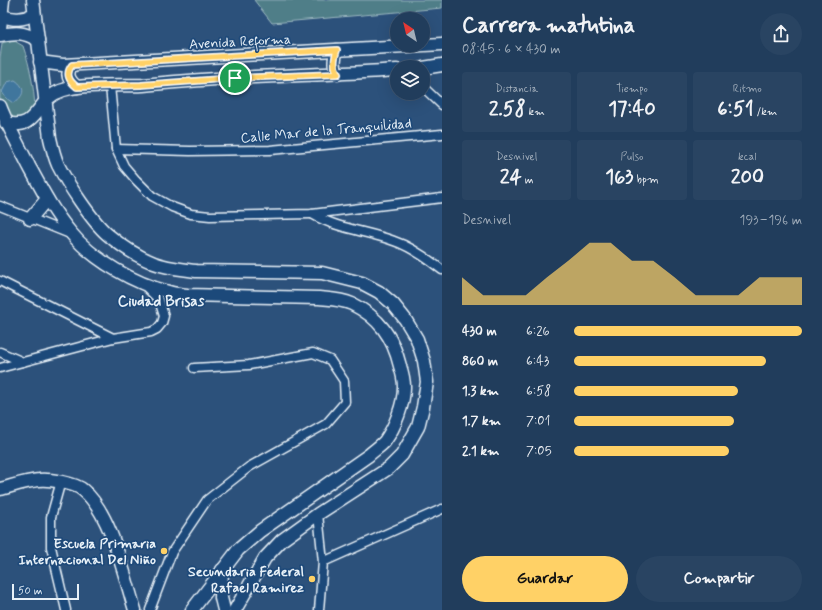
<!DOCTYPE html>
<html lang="es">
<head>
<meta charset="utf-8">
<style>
	:root { --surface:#213d5c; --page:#294462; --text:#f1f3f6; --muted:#a2aebb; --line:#3e5672; --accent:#ffd166 }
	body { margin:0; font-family:Mynerve,sans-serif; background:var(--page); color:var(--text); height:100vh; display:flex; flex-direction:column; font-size:15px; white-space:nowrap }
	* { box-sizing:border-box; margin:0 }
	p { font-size:13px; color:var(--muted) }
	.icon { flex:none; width:22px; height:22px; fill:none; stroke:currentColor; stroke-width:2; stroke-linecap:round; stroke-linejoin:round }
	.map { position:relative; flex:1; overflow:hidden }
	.side { display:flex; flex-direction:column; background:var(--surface); width:380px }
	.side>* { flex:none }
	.needle { width:26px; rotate:325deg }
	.fabs { position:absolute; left:390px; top:12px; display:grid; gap:8px }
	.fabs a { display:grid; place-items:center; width:40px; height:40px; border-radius:50%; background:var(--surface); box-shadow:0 4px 16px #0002,0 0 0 1px var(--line); font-size:20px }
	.scale { position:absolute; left:12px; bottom:10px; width:67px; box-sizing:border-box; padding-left:4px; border:2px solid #e8f1f8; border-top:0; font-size:11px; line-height:14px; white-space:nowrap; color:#e8f1f8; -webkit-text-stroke:3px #1f4a7a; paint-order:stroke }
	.pin { position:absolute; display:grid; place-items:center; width:34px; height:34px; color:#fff; margin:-17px; border:2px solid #fff; border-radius:50%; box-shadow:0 1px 4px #0007 }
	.round { display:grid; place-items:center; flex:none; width:42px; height:42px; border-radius:21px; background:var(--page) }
	.head { display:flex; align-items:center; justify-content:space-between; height:68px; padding:0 20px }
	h1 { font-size:22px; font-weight:700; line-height:30px }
	.stats { display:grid; grid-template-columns:repeat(3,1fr); gap:6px; height:68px; padding:4px 20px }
	.stats div { display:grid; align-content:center; border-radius:4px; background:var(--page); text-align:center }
	.stats b { font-size:20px; font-weight:700 }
	.stats small { font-size:11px; font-weight:400 }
	.stats p { font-size:11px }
	.chart { height:112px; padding:8px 20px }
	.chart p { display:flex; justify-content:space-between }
	.chart svg { width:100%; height:72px; margin-top:4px; fill:var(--accent); opacity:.7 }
	.cta { display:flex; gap:8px; margin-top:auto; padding:8px 20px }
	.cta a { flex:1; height:46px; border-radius:24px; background:var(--accent); color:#111; font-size:16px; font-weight:700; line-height:46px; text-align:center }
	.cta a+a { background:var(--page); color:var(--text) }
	ul { padding:0 20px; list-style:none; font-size:13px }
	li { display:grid; grid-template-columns:64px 48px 1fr; align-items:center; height:30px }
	li i { height:10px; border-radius:5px; background:var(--accent) }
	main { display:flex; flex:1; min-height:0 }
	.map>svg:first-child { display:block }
</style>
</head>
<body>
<main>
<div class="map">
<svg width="442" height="610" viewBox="0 0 442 610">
	<rect width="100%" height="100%" fill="#2c517b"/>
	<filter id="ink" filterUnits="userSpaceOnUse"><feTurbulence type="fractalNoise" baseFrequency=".025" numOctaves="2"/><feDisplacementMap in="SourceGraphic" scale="8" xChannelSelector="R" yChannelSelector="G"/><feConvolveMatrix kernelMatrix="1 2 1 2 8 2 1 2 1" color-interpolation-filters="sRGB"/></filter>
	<g filter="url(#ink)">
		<g fill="#4f7e88" stroke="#9cb8c0">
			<path d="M254,0H442V8L272,23Z"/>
			<path d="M13,40L23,46C30,66 34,87 35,109L14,124L0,100V58L2,43Z"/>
		</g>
		<path fill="#40769d" stroke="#83a7c1" d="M15,80C27,88 24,97 13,103L6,98L2,92L7,82Z"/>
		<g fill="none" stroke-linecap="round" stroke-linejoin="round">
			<g stroke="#e8f1f8" stroke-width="11">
				<g id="street">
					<path d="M110,86L116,149L124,166L136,180L152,196L172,207L191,214L210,216L312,214L442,198"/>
					<path d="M423,87L442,105"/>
					<path d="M116,149L190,151L270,150L442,134"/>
					<path d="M0,206L70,234"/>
					<path d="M312,214C337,229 367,231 394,241C412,247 427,258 442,270"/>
					<path d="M0,281L113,338"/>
					<path d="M0,352L23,362"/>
					<path d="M0,368L113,338L151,332L157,329L162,323L164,316L159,300L145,286"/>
					<path d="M61,481L51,517V547L66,610"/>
					<path d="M318,514L323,562L319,610"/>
					<path d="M323,562L442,509"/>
					<path d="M150,610L172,552L207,500L249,467L326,424L345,402L344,381L330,360L313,353L249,365L194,368"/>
				</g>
			</g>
			<g stroke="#e8f1f8" stroke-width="15">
				<g id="secondary">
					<path d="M33,0L50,138C52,147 54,156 58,165C67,183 92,221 107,234C120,245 139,257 154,263C167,268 182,269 196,271L322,273L362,283L379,292L393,304L405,319L417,339L424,361L427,382L423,407L418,427L402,455L389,468L318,514L282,540L265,558L235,610"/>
					<path d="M2,16C14,20 23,20 34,14"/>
					<path d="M0,29L3,0"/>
					<path d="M0,35C17,32 23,32 38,40"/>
					<path d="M337,50C334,59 333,66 338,74"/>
					<path d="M40,62L63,65L442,44"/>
					<path d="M72,65C65,74 69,81 77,87"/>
					<path d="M423,68L442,65"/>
					<path d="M0,106C8,127 19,146 29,166C42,190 54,213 71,233C93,260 135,284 169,292C174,294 181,294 187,295L319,298C330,299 341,299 352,304C379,317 393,337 400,366C402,372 404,380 404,387C404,404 395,427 385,441C381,446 374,450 369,455L260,531L238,550L192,610"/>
					<path d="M6,123C29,128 32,117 45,102C51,94 61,90 71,88C94,84 119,86 143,85C174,82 205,79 237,78C290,75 344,74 397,70"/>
					<path d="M30,219L47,199"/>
					<path d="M0,489C12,486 26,481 39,480C49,479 75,483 83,490C111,513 124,575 135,610"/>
					<path d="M222,570L221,598L224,610"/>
				</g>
			</g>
			<use href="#street" stroke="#1f4a7a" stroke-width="8"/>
			<use href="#secondary" stroke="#1f4a7a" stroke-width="12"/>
		</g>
	</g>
	<g fill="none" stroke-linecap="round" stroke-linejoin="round" filter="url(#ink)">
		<g stroke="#fff" stroke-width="8">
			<path id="route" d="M337,50C334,59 333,66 338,74L235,78L141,85L77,87C69,81 65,74 72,65Z"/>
		</g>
		<use href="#route" stroke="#ffd166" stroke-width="5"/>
	</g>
	<g fill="#ffd166" stroke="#1f4a7a" stroke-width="1.5">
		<circle cx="164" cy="551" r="4"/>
		<circle cx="312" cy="579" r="4"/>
	</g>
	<g text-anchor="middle" stroke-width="3.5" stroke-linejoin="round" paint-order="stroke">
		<g font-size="14" fill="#e8f1f8" stroke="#1f4a7a">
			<text transform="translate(240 41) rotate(-3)" y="5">Avenida Reforma</text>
			<text transform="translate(326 130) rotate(-5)" y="5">Calle Mar de la Tranquilidad</text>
		</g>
		<g font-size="14" font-weight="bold" fill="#e8f1f8" stroke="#1f4a7a" text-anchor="end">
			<text x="156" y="548">Escuela Primaria<tspan x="156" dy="16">Internacional Del Niño</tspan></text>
			<text x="304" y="576">Secundaria Federal<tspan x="304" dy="16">Rafael Ramirez</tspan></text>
		</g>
		<g font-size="15" font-weight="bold" fill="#e8f1f8" stroke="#1f4a7a">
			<text x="161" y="306">Ciudad Brisas</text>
		</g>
	</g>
</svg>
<div class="fabs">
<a><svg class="needle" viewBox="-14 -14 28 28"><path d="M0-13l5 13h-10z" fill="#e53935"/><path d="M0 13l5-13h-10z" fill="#a2aebb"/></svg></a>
<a><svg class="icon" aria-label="layers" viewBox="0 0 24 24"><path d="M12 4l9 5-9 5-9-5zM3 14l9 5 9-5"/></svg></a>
</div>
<div class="scale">50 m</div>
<div class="pin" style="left:235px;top:78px;background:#1e9e55"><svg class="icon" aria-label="arrive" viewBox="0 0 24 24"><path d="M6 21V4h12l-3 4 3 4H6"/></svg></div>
</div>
<section class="side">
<div class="head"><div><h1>Carrera matutina</h1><p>08:45 · 6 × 430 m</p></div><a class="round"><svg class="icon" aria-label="share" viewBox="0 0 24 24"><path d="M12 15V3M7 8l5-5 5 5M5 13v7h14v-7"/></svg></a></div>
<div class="stats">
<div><p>Distancia</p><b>2.58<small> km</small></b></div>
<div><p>Tiempo</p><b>17:40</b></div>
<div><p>Ritmo</p><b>6:51<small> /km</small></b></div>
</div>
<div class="stats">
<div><p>Desnivel</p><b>24<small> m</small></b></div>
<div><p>Pulso</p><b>163<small> bpm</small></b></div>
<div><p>kcal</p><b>200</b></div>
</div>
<div class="chart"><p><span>Desnivel</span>193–196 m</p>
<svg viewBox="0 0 160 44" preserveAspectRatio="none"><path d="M0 44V27L10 38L20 38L30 38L40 27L50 17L60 6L70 6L80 17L90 17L100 27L110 38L120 38L130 38L140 27L150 27L160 27V44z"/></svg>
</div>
<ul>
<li><b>430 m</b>6:26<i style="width:100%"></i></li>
<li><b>860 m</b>6:43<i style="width:84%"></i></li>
<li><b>1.3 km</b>6:58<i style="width:72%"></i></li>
<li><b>1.7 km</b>7:01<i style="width:70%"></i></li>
<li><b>2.1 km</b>7:05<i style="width:68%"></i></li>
</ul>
<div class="cta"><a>Guardar</a><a>Compartir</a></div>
</section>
</main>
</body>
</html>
